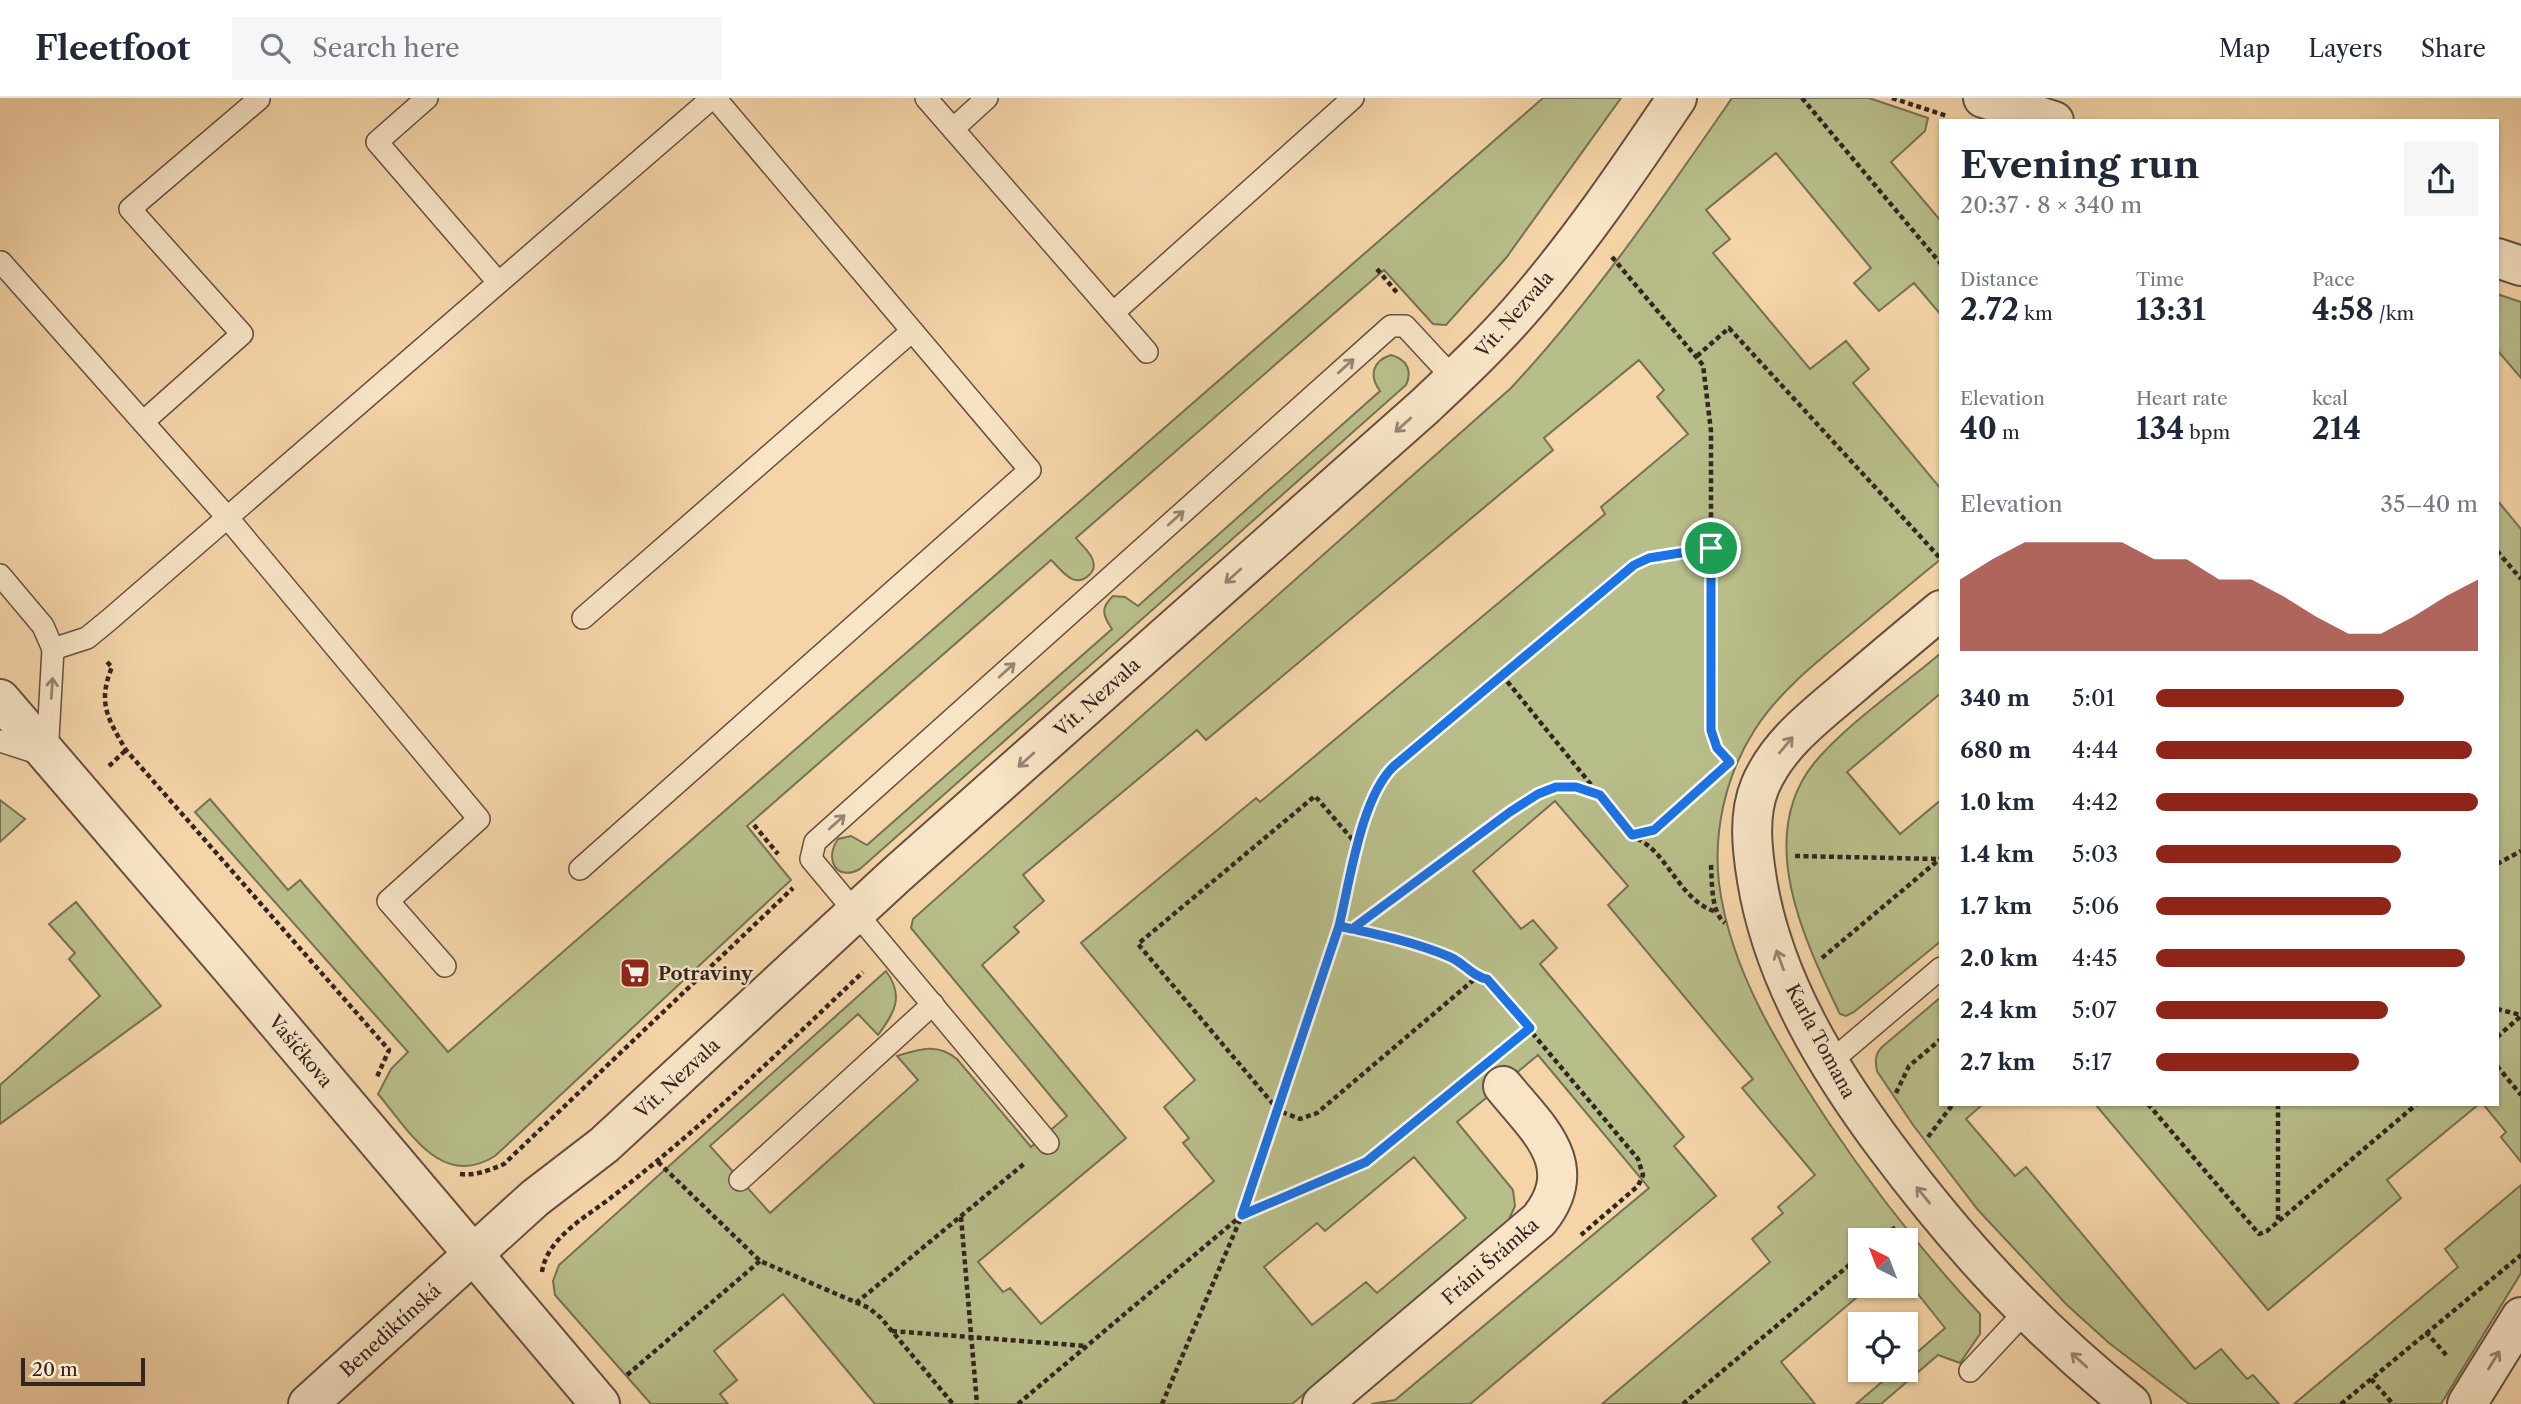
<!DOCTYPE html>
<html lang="en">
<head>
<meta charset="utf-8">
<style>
	:root { --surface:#fff; --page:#f6f6f7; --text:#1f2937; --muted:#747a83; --line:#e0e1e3; --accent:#8f2418 }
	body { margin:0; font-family:"Libre Caslon Text",serif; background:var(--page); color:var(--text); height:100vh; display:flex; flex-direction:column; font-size:26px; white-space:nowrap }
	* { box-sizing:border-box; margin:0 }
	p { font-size:23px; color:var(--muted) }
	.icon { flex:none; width:38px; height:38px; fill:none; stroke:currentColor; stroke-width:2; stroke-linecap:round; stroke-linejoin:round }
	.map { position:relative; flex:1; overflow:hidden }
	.sheet { position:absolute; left:1939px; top:21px; width:560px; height:987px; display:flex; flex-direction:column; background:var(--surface); border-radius:0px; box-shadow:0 2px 5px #0004 }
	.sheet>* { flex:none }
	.needle { width:46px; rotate:318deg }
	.fabs { position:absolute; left:1848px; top:1130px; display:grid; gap:14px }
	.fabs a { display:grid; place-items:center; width:70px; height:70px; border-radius:0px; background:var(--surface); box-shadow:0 2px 5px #0004; font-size:35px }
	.scale { position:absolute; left:21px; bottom:18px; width:124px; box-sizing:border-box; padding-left:7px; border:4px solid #332520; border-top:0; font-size:19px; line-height:24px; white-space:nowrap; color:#332520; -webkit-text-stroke:5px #f8e4c6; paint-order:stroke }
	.pin { position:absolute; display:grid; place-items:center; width:60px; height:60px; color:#fff; margin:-30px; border:4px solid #fff; border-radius:50%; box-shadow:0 2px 7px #0007 }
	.round { display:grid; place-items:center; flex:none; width:74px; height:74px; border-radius:0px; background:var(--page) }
	.head { display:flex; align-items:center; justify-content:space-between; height:119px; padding:0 21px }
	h1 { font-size:38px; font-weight:700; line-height:52px }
	.metrics { display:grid; grid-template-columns:repeat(3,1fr); gap:10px; height:119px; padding:7px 21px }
	.metrics div { display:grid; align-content:center }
	.metrics b { font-size:30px; font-weight:700 }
	.metrics small { font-size:19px; font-weight:400 }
	.metrics p { font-size:19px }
	.chart { height:196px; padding:14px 21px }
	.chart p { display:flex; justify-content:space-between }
	.chart svg { width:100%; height:126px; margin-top:7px; fill:var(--accent); opacity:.7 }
	ul { padding:0 21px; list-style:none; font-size:23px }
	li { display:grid; grid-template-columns:112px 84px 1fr; align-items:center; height:52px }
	li i { height:18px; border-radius:9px; background:var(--accent) }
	header { display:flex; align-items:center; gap:42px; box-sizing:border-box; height:98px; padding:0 35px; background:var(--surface); border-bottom:2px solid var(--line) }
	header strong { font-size:33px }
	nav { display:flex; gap:38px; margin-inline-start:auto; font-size:24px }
	.search { width:490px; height:63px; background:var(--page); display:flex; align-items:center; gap:18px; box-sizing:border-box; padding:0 24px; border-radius:0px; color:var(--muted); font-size:26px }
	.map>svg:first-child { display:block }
</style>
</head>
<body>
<header>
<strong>Fleetfoot</strong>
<div class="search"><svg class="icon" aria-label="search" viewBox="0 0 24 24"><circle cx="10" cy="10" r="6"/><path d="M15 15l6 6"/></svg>Search here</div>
<nav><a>Map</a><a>Layers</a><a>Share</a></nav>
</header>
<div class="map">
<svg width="2521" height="1306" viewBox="0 0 2521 1306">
	<rect width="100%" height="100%" fill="#f5d5a8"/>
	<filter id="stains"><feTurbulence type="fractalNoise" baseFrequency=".00286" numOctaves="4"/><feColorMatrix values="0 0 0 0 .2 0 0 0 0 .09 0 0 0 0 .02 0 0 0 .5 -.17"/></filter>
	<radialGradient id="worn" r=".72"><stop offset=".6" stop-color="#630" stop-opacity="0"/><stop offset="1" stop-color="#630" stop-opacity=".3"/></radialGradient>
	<g fill="#b8be8a" stroke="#767255" stroke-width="2" fill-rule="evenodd">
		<path d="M1543,0H1621L1506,160L1446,227L1433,226L1384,172L1076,440C1081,447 1091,454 1093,463C1095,469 1093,474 1088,478C1073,491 1061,471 1051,462L747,728L791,782L495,1058C441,1092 409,1032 378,996L391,971L408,954L195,714L210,701L288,792L300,782L448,954Z"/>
		<path d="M1732,0H1869L1928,20L1925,33L1891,64L1941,123V217L1914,185L1879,213L1854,185L1871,170L1776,55L1706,112L1730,141L1713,155L1810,271L1846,243L1869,271L1853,285L1941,391V461C1909,487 1878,513 1847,539C1813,567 1777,596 1754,633C1726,677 1713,733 1719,785C1730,873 1781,953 1829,1025C1874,1092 1924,1156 1980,1216V1236L1960,1265L1938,1257L1881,1306H1856L1896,1272H1906V1264L1945,1230L1906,1181V1143H1860V1188H1870L1781,1264L1815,1306H1602L1770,1164L1752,1141L1783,1115L1778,1109L1815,1077L1742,990L1753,981L1608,807L1628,788L1555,703L1473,773L1521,831L1533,822L1557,850L1540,866L1684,1039L1674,1048L1716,1098L1470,1306H1371L1395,1302L1649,1090L1538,957L1457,1024L1513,1092L1515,1108L1507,1126L1292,1306H875L783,1196L714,1253L737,1282L720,1296L728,1306H651L555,1197L553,1183L559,1167L886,873C905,899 894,915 878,937L858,916L710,1048L770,1115L918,982L897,958C920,951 937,945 957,961L1031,1049L1067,1018L911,830L913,821L1511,290C1594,201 1663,100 1732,0ZM1639,262L1664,292L1657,299L1688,336L1601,409L1605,416L1260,704L1256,700L1081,845L1195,982L1164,1009L1189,1040L1183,1045L1214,1083L1041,1226L1010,1190L1003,1194L978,1164L1126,1040L982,867L1019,834L1014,829L1044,803L1023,777L1197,632L1206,642L1523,377L1553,352L1544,340ZM1414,1059L1466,1120L1377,1195L1366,1184L1312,1227L1264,1169L1317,1125L1325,1133Z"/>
		<path d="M2497,196L2521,204V280L2497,252Z"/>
		<path d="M1391,257C1406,261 1413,272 1406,287L860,771C836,784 824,761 838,741L851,738L867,747L1112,531C1103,518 1100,510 1113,498L1125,499L1138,508L1380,293C1369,278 1372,263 1391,257Z"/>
		<path d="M2497,402L2521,431V1064L2501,1039L2506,1034L2483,1006H2497Z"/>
		<path d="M1941,555V595L1847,674L1900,736L1941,702V843L1854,914L1846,918L1840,916C1804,842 1754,738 1815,664C1847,626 1902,588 1941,555Z"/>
		<path d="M0,702L25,721L0,744Z"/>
		<path d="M76,804L161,908L0,1026V987L100,898L69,861L75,855L49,826Z"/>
		<path d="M1941,899V1006H1983L1966,1021L2015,1078L2026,1069L2195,1271L2221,1251L2247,1281L2253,1277L2279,1306H2189L2109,1245L2067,1207L1978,1112L1913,1027L1877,973C1875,963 1875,956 1882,949Z"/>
		<path d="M2095,1006H2479L2387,1082L2401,1100L2268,1212Z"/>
		<path d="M2521,1087V1175L2441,1306H2294L2458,1169L2445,1151Z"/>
	</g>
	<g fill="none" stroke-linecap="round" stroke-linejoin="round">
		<g stroke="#645142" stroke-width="24">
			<g id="service">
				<path d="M427,0L377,44L498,184"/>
				<path d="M926,0L1147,254"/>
				<path d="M953,31L987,0"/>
				<path d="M1,164L227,419L479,721L388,803L445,868"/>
				<path d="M1113,215L1353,0"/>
				<path d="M143,324L242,236L130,111L259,1"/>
				<path d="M0,477L43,528L53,551L47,658L0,643"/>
				<path d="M583,520L912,233"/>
				<path d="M53,551L87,540L109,522L712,0"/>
				<path d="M580,771L1030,372L715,0"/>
				<path d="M1829,965L1941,870"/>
				<path d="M1048,1045L811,761L815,744L1391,228H1405L1454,281"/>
				<path d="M740,1082L933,906"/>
				<path d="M1970,1273L2025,1214"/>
			</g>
		</g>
		<g stroke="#645142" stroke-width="42">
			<g id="minor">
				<path d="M1983,0L2054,23"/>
				<path d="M2497,160L2521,168"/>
				<path d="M1941,512C1911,537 1881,562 1852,587C1817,617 1778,645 1760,688C1748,717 1752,751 1757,782C1773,881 1828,971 1887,1050C1961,1149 2035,1229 2131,1306"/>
				<path d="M0,601L232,871L600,1306"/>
				<path d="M308,1306L535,1100L604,1047L896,777L1424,309C1457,278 1489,248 1518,215C1577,148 1627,74 1677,0"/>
				<path d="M1322,1306L1539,1122C1583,1067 1538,1031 1503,988"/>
				<path d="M2467,1306L2521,1219"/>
			</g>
		</g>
		<g stroke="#332520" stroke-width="4.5" stroke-dasharray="5 3.5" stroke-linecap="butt">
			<path d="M1802,0L1941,166"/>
			<path d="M1892,0L1947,18"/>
			<path d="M1612,159L1703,267L1711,333V632L1717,650L1729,664"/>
			<path d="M1377,171L1399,197"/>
			<path d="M1697,258L1729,230L1941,461"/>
			<path d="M2497,453L2521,481"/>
			<path d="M107,564L112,569C97,605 108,621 126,652L389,952L376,981"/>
			<path d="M1502,577L1632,737C1638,741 1645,745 1650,749C1674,771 1685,805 1717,814"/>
			<path d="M109,668L126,652"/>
			<path d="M754,727L778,756"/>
			<path d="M1632,737L1654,732L1722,671"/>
			<path d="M1358,748L1315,698L1138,846L1279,1013L1300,1021L1317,1015L1477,879"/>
			<path d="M1795,758L1940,761"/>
			<path d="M2497,766L2521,753"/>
			<path d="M1711,767C1712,784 1711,815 1725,825"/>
			<path d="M1339,828C1376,837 1415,844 1450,859C1465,865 1473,879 1487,881L1638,1061L1643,1077L1638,1088L1581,1137"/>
			<path d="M1352,830L1510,714L1538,696L1556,689H1576L1599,697"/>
			<path d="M1822,860L1941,760"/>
			<path d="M2497,911L2521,917"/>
			<path d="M2497,939L2521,918"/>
			<path d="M1510,947L1530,930"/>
			<path d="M2497,968L2521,997"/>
			<path d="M1896,995L1909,968L1941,941"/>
			<path d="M2148,1006L2259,1136L2267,1133L2417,1006"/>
			<path d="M2278,1006V1122"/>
			<path d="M1928,1039L1953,1006"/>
			<path d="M658,1064L760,1163L869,1210L881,1220L953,1306"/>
			<path d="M460,1076C476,1078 490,1072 504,1066L793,790"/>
			<path d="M961,1119L977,1306"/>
			<path d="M1878,1143L1897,1128"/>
			<path d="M542,1174C547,1139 588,1118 613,1098C702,1030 782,951 863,874"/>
			<path d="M856,1205L1025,1065"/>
			<path d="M892,1233L1086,1248"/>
			<path d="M2426,1234L2448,1259"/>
			<path d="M627,1277L760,1163"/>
			<path d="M2371,1281L2393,1306"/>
			<path d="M1018,1306L1242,1117L1366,1064L1462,986"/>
			<path d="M1162,1306L1242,1117L1339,828L1369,706L1381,682L1394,668L1634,467L1649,460L1711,450"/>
			<path d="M1683,1306L1860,1158"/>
			<path d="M2341,1306L2521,1157"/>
		</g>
		<use href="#service" stroke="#f8e4c6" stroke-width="21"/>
		<use href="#minor" stroke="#f8e4c6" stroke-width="38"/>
	</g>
	<defs><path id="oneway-shaft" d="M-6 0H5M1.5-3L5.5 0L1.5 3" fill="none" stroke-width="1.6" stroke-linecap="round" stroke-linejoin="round" transform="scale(1.75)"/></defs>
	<g stroke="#968473">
		<use href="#oneway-shaft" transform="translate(1346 268) rotate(-42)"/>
		<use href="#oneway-shaft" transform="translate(1403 327) rotate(138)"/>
		<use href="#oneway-shaft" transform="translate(1176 420) rotate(-42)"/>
		<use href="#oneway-shaft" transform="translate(1233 478) rotate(138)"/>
		<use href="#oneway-shaft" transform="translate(1007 572) rotate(-42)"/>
		<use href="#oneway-shaft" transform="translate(52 590) rotate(-86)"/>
		<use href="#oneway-shaft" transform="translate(1786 647) rotate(-50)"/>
		<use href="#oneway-shaft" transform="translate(1026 662) rotate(138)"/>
		<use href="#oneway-shaft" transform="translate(837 724) rotate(-42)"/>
		<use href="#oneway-shaft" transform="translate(1780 862) rotate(-110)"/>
		<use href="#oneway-shaft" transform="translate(1923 1097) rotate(-129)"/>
		<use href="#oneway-shaft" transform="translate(2079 1262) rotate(-138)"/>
		<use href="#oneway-shaft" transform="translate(2494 1262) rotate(-58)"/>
	</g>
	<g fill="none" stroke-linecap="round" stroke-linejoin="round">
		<g stroke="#fff" stroke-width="14">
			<path id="route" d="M1711,450L1649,460L1634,467L1394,668C1361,699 1350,783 1339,828C1376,836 1415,844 1450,859C1464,865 1473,879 1487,881L1530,930L1366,1064L1242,1117L1339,828L1352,831L1510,714L1538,696L1556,689H1576L1600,697L1632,737L1654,732L1730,664L1717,650L1711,632V450"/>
		</g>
		<use href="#route" stroke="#1a73e8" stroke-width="9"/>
	</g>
	<defs>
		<g id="supermarket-square" transform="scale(1.575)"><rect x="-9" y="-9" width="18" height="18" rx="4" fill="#8f2418" stroke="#f8e4c6"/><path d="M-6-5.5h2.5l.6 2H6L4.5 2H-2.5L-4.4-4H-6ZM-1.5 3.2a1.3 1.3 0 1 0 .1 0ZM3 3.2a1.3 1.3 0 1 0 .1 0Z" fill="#fff"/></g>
	</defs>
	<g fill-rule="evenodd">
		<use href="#supermarket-square" x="635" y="875"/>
	</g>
	<g text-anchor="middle" stroke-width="5" stroke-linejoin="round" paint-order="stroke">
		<g font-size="19" fill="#332520" stroke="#f8e4c6">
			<text transform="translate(1514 216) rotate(-49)" y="7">Vít. Nezvala</text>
			<text transform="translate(1097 599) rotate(-42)" y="7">Vít. Nezvala</text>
			<text transform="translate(1821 943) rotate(62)" y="7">Karla Tomana</text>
			<text transform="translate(301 953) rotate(50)" y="7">Vašíčkova</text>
			<text transform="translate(677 980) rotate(-43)" y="7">Vít. Nezvala</text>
			<text transform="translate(1490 1163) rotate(-41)" y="7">Fráni Šrámka</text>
			<text transform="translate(390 1232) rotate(-42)" y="7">Benediktínská</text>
		</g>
		<g font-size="19" font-weight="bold" fill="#332520" stroke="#f8e4c6" text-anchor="start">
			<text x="658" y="882">Potraviny</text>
		</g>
	</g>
	<rect width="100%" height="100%" filter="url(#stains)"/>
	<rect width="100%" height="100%" fill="url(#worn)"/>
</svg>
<div class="fabs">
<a><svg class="needle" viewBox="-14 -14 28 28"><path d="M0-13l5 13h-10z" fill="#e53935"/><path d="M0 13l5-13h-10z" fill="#747a83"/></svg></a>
<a><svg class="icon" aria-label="locate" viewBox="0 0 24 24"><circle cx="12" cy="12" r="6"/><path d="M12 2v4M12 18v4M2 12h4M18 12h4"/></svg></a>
</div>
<div class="scale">20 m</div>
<div class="pin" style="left:1711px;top:450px;background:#1e9e55"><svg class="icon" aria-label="arrive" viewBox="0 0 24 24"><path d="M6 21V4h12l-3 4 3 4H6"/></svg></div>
<section class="sheet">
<div class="head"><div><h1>Evening run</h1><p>20:37 · 8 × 340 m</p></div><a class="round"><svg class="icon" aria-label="share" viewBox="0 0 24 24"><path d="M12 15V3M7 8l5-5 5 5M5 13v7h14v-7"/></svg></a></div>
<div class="metrics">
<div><p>Distance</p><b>2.72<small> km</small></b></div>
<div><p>Time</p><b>13:31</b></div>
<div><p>Pace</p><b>4:58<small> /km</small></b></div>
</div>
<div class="metrics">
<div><p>Elevation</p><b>40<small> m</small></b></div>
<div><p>Heart rate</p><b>134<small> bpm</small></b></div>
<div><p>kcal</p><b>214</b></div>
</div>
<div class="chart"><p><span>Elevation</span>35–40 m</p>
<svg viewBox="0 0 160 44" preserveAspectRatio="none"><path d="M0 44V19L10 12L20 6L30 6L40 6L50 6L60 12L70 12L80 19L90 19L100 25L110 32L120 38L130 38L140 32L150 25L160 19V44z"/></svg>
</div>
<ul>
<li><b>340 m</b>5:01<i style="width:77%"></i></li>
<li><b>680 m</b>4:44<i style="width:98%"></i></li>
<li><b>1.0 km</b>4:42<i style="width:100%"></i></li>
<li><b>1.4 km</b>5:03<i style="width:76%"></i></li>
<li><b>1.7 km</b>5:06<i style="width:73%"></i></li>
<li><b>2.0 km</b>4:45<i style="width:96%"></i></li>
<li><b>2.4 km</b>5:07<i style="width:72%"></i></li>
<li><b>2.7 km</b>5:17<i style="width:63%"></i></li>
</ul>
</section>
</div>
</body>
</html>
